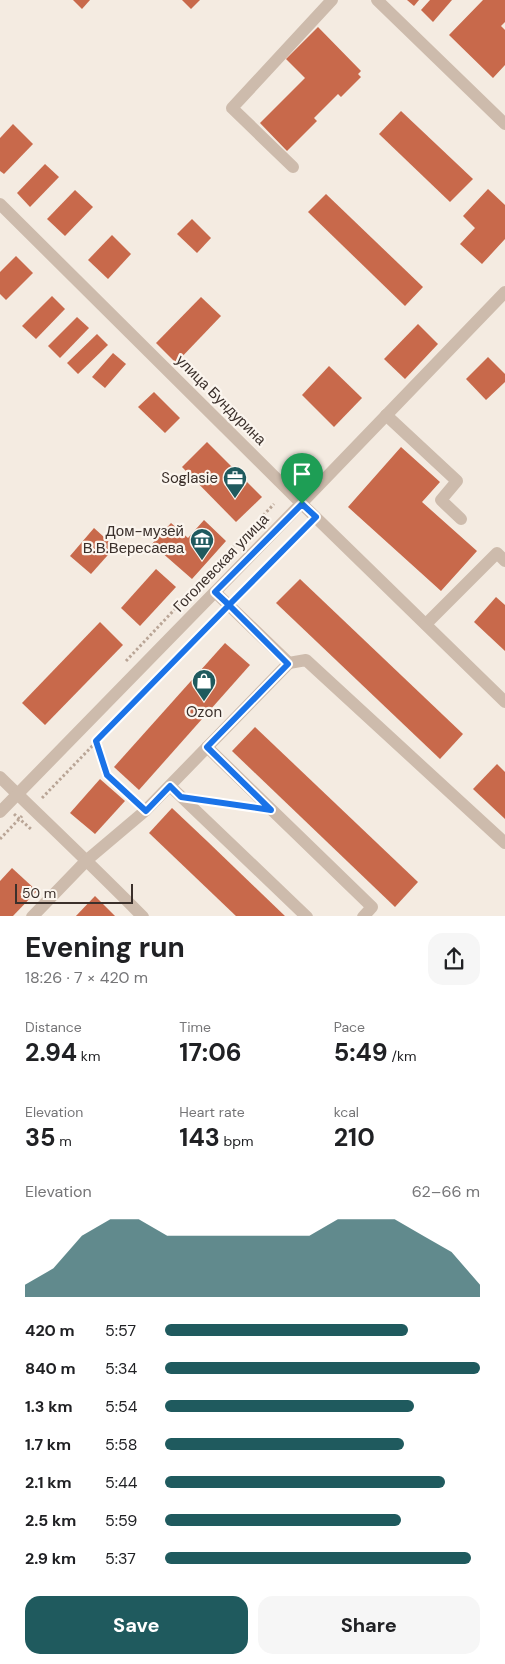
<!DOCTYPE html>
<html lang="en">
<head>
<meta charset="utf-8">
<style>
	:root { --surface:#fff; --page:#f6f6f6; --text:#202124; --muted:#757577; --accent:#1f5a5e }
	body { margin:0; font-family:"DM Sans",sans-serif; background:var(--page); color:var(--text); height:100vh; display:flex; flex-direction:column; font-size:19px; white-space:nowrap }
	* { box-sizing:border-box; margin:0 }
	p { font-size:16px; color:var(--muted) }
	.icon { flex:none; width:28px; height:28px; fill:none; stroke:currentColor; stroke-width:2; stroke-linecap:round; stroke-linejoin:round }
	.map { position:relative; height:916px; overflow:hidden }
	.sheet { display:flex; flex-direction:column; background:var(--surface); flex:1 }
	.sheet>* { flex:none }
	.scale { position:absolute; left:15px; bottom:12px; width:118px; box-sizing:border-box; padding-left:5px; border:2px solid #3b302b; border-top:0; font-size:14px; line-height:18px; white-space:nowrap; color:#3b302b; -webkit-text-stroke:4px #fbf5ee; paint-order:stroke }
	.pin { position:absolute; display:grid; place-items:center; width:42px; height:42px; color:#fff; margin:-51px -21px; border-radius:50% 50% 50% 0; rotate:-45deg; box-shadow:0 0 5px #0007 }
	.pin .icon { rotate:45deg }
	.round { display:grid; place-items:center; flex:none; width:52px; height:52px; border-radius:15px; background:var(--page) }
	.summary { display:flex; align-items:center; justify-content:space-between; height:85px; padding:0 25px }
	h1 { font-size:28px; font-weight:700; line-height:38px }
	.stats { display:grid; grid-template-columns:repeat(3,1fr); gap:8px; height:85px; padding:5px 25px }
	.stats div { display:grid; align-content:center }
	.stats b { font-size:25px; font-weight:700 }
	.stats small { font-size:14px; font-weight:400 }
	.stats p { font-size:14px }
	.chart { height:140px; padding:10px 25px }
	.chart p { display:flex; justify-content:space-between }
	.chart svg { width:100%; height:90px; margin-top:5px; fill:var(--accent); opacity:.7 }
	.button { display:flex; gap:10px; margin-top:auto; padding:10px 25px }
	.button a { flex:1; height:58px; border-radius:15px; background:var(--accent); color:#fff; font-size:20px; font-weight:700; line-height:58px; text-align:center }
	.button a+a { background:var(--page); color:var(--text) }
	ul { padding:0 25px; list-style:none; font-size:16px }
	li { display:grid; grid-template-columns:80px 60px 1fr; align-items:center; height:38px }
	li i { height:12px; border-radius:6px; background:var(--accent) }
	.map>svg:first-child { display:block }
</style>
</head>
<body>
<div class="map">
<svg width="505" height="917" viewBox="0 0 505 917">
	<rect width="100%" height="100%" fill="#f4ebe1"/>
	<g fill="#c8694b">
		<path d="M73,0H90L82,9Z"/>
		<path d="M182,0H200L191,9Z"/>
		<path d="M407,0H419L414,6Z"/>
		<path d="M430,0H452L433,22L421,10Z"/>
		<path d="M483,0H505V22L501,26L505,30V65L493,78L449,35Z"/>
		<path d="M318,27L361,71L358,74L361,77L341,97L338,94L314,118L317,121L287,151L260,123L305,78L286,59Z"/>
		<path d="M401,111L473,179L450,202L379,134Z"/>
		<path d="M13,124L33,144L4,174L0,171V138Z"/>
		<path d="M45,164L59,177L30,207L17,193Z"/>
		<path d="M488,189L505,205V239L482,264L460,244L475,228L463,216Z"/>
		<path d="M75,190L93,207L65,236L47,219Z"/>
		<path d="M326,194L423,287L405,306L308,212Z"/>
		<path d="M192,219L211,238L197,253L177,234Z"/>
		<path d="M112,235L131,254L108,279L88,260Z"/>
		<path d="M16,256L33,273L6,300L0,294V272Z"/>
		<path d="M52,296L65,309L36,339L22,326Z"/>
		<path d="M201,297L221,316L176,363L156,343Z"/>
		<path d="M77,317L89,328L60,358L48,346Z"/>
		<path d="M418,324L438,344L405,379L384,359Z"/>
		<path d="M97,334L108,345L78,374L67,363Z"/>
		<path d="M113,353L126,364L105,388L92,377Z"/>
		<path d="M488,357L505,374V382L486,400L466,379Z"/>
		<path d="M329,366L362,398L334,427L302,395Z"/>
		<path d="M154,392L180,418L165,433L138,407Z"/>
		<path d="M207,442L262,497L236,522L182,467Z"/>
		<path d="M401,447L440,482L422,502L477,551L441,591L348,507Z"/>
		<path d="M204,520L226,541L192,579L152,544L171,523L188,538Z"/>
		<path d="M94,528L115,547L91,574L70,556Z"/>
		<path d="M156,569L176,587L140,626L121,608Z"/>
		<path d="M300,579L463,734L440,759L276,603Z"/>
		<path d="M496,597L505,605V651L474,622Z"/>
		<path d="M100,622L123,645L45,725L22,703Z"/>
		<path d="M225,643L250,665L139,790L114,767Z"/>
		<path d="M255,727L418,882L395,907L232,751Z"/>
		<path d="M497,764L505,772V819L473,789Z"/>
		<path d="M100,779L125,801L95,834L70,813Z"/>
		<path d="M172,808L208,842L286,917H237L149,833Z"/>
		<path d="M12,868L37,891L12,917H0V881Z"/>
		<path d="M95,896L116,917H75Z"/>
	</g>
	<g fill="none" stroke-linecap="round" stroke-linejoin="round">
		<g stroke="#b9a596" stroke-width="3" stroke-dasharray="2.5 2.5" stroke-linecap="butt">
			<path d="M238,596L307,525"/>
			<path d="M126,661L274,504"/>
			<path d="M96,741L107,775L136,802"/>
			<path d="M42,798L220,614"/>
			<path d="M204,800L249,807"/>
			<path d="M14,814L32,830"/>
			<path d="M0,839L22,816"/>
		</g>
		<g stroke="#cdbbac" stroke-width="12">
			<path d="M377,0L505,124"/>
			<path d="M293,167L232,108L332,0"/>
			<path d="M0,204L302,504L505,702"/>
			<path d="M386,415L457,481L441,500L461,519"/>
			<path d="M426,624L497,553L505,561"/>
			<path d="M289,663L306,660L505,843"/>
			<path d="M207,747L372,907L363,917"/>
			<path d="M0,777C48,824 96,869 143,917"/>
			<path d="M170,786L307,917"/>
			<path d="M0,812L293,512L505,292"/>
			<path d="M32,917L87,860L145,811L289,663L215,592"/>
		</g>
	</g>
	<g fill="none" stroke-linecap="round" stroke-linejoin="round">
		<g stroke="#fff" stroke-width="10">
			<path id="route" d="M302,504L215,592L229,605L96,741L107,775L146,811L170,786L181,797L271,810L207,747L288,664L229,605L316,517L302,504"/>
		</g>
		<use href="#route" stroke="#1a73e8" stroke-width="6"/>
	</g>
	<defs>
		<g id="office-pin" transform="scale(1.25)"><path d="M0 17L-7.5 6A9.5 9.5 0 1 1 7.5 6Z" fill="#1f5a5e" stroke="#fbf5ee"/><path d="M-6-3h4V-5.5h4V-3h4V5H-6ZM-1-4.5V-3h2v-1.5ZM-6 0V1H6V0Z" fill="#fff"/></g>
		<g id="museum-pin" transform="scale(1.25)"><path d="M0 17L-7.5 6A9.5 9.5 0 1 1 7.5 6Z" fill="#1f5a5e" stroke="#fbf5ee"/><path d="M0-6L6-3V-2H-6V-3ZM-5-1h2V3h-2ZM-1-1h2V3h-2ZM3-1h2V3H3ZM-6 4H6V6H-6Z" fill="#fff"/></g>
		<g id="shop-pin" transform="scale(1.25)"><path d="M0 17L-7.5 6A9.5 9.5 0 1 1 7.5 6Z" fill="#1f5a5e" stroke="#fbf5ee"/><path d="M-5-2.5h2.3a2.7 3.5 0 0 1 5.4 0H5L5.5 6h-11ZM-1.5-2.5h3a1.5 2.3 0 0 0-3 0Z" fill="#fff"/></g>
	</defs>
	<g fill-rule="evenodd">
		<use href="#office-pin" x="235" y="478"/>
		<use href="#museum-pin" x="202" y="540"/>
		<use href="#shop-pin" x="204" y="681"/>
	</g>
	<g text-anchor="middle" stroke-width="4.5" stroke-linejoin="round" paint-order="stroke">
		<g font-size="15" fill="#3b302b" stroke="#fbf5ee">
			<text transform="translate(221 400) rotate(45)" y="5">улица Бундурина</text>
			<text transform="translate(221 563) rotate(-46)" y="5">Гоголевская улица</text>
		</g>
		<g font-size="15" fill="#3b302b" stroke="#fbf5ee" text-anchor="end">
			<text x="218" y="483">Soglasie</text>
			<text x="184" y="536">Дом-музей<tspan x="184" dy="17">В.В.Вересаева</tspan></text>
			<text x="204" y="717" text-anchor="middle">Ozon</text>
		</g>
	</g>
</svg>
<div class="scale">50 m</div>
<div class="pin" style="left:302px;top:504px;background:#1e9e55"><svg class="icon" aria-label="arrive" viewBox="0 0 24 24"><path d="M6 21V4h12l-3 4 3 4H6"/></svg></div>
</div>
<section class="sheet">
<div class="summary"><div><h1>Evening run</h1><p>18:26 · 7 × 420 m</p></div><a class="round"><svg class="icon" aria-label="share" viewBox="0 0 24 24"><path d="M12 15V3M7 8l5-5 5 5M5 13v7h14v-7"/></svg></a></div>
<div class="stats">
<div><p>Distance</p><b>2.94<small> km</small></b></div>
<div><p>Time</p><b>17:06</b></div>
<div><p>Pace</p><b>5:49<small> /km</small></b></div>
</div>
<div class="stats">
<div><p>Elevation</p><b>35<small> m</small></b></div>
<div><p>Heart rate</p><b>143<small> bpm</small></b></div>
<div><p>kcal</p><b>210</b></div>
</div>
<div class="chart"><p><span>Elevation</span>62–66 m</p>
<svg viewBox="0 0 160 44" preserveAspectRatio="none"><path d="M0 44V38L10 30L20 14L30 6L40 6L50 14L60 14L70 14L80 14L90 14L100 14L110 6L120 6L130 6L140 14L150 22L160 38V44z"/></svg>
</div>
<ul>
<li><b>420 m</b>5:57<i style="width:77%"></i></li>
<li><b>840 m</b>5:34<i style="width:100%"></i></li>
<li><b>1.3 km</b>5:54<i style="width:79%"></i></li>
<li><b>1.7 km</b>5:58<i style="width:76%"></i></li>
<li><b>2.1 km</b>5:44<i style="width:89%"></i></li>
<li><b>2.5 km</b>5:59<i style="width:75%"></i></li>
<li><b>2.9 km</b>5:37<i style="width:97%"></i></li>
</ul>
<div class="button"><a>Save</a><a>Share</a></div>
</section>
</body>
</html>
